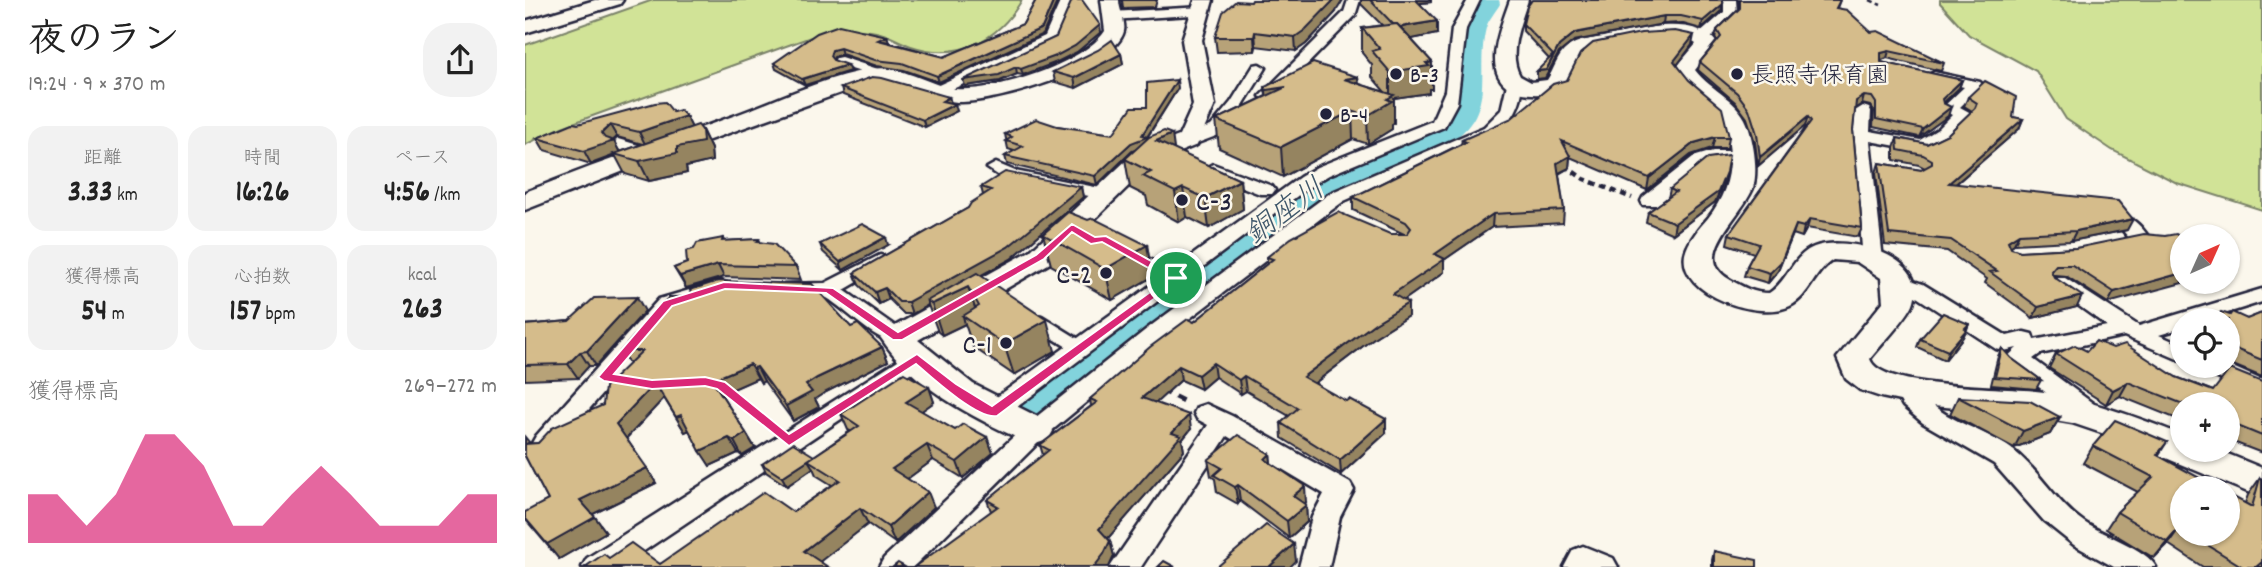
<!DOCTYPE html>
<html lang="ja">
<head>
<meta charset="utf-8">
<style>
	:root { --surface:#fff; --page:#f2f2f2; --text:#222; --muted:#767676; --accent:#db2777 }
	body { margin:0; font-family:Dekko,"Klee One",sans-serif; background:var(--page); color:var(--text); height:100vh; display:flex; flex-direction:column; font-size:26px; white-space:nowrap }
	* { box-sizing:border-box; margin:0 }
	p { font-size:23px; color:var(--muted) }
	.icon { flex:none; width:38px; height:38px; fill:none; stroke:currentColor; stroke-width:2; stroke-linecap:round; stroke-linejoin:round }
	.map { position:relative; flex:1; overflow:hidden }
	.drawer { display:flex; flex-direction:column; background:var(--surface); width:525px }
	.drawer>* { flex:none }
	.needle { width:46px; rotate:45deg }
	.tools { position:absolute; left:1645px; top:224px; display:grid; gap:14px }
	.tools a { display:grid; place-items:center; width:70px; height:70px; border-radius:50%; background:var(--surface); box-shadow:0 2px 5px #0004; font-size:35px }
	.pin { position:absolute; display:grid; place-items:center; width:60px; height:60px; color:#fff; margin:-30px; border:4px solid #fff; border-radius:50%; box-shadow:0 2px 7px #0007 }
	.round { display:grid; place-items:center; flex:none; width:74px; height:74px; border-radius:28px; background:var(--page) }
	.summary { display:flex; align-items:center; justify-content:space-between; height:119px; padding:0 28px }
	h1 { font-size:38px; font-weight:700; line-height:52px }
	.figures { display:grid; grid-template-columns:repeat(3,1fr); gap:10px; height:119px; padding:7px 28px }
	.figures div { display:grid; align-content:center; border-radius:18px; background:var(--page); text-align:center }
	.figures b { font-size:30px; font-weight:700 }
	.figures small { font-size:19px; font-weight:400 }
	.figures p { font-size:19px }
	.chart { height:196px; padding:14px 28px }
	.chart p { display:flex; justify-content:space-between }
	.chart svg { width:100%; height:126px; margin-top:7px; fill:var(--accent); opacity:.7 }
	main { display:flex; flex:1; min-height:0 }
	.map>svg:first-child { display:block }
</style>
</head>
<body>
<main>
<section class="drawer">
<div class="summary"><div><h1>夜のラン</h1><p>19:24 · 9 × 370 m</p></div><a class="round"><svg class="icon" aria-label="share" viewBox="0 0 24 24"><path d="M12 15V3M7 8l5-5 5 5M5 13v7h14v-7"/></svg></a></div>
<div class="figures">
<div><p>距離</p><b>3.33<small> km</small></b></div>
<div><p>時間</p><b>16:26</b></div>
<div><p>ペース</p><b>4:56<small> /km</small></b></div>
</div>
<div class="figures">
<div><p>獲得標高</p><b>54<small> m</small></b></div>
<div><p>心拍数</p><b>157<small> bpm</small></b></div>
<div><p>kcal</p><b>263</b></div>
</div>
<div class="chart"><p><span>獲得標高</span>269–272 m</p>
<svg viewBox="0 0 160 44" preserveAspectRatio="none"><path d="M0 44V27L10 27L20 38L30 27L40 6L50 6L60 17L70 38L80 38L90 27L100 17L110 27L120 38L130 38L140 38L150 27L160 27V44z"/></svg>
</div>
</section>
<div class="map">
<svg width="1737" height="567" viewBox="0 0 1737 567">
	<rect width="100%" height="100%" fill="#fbf7ec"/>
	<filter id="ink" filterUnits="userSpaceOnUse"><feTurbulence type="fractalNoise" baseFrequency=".0143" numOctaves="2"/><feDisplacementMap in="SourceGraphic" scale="14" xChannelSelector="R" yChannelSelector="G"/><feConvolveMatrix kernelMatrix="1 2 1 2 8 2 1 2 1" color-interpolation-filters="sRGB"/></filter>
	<g filter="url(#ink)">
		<g fill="#d1e397" stroke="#7a8269" stroke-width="2">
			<path d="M128,0H497C473,40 434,62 386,46C374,42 363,34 351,32C329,27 307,33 286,37L37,127L0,145V45Z"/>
			<path d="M1415,0H1737V210L1652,183L1587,150L1541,119L1511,71L1444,35L1415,3Z"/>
		</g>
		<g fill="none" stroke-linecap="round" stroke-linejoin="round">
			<path fill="#82d3dc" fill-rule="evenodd" d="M946,0H974L975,4C971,11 963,20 961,28C950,72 972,109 928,140L808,190L524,419L504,424L484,419L476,405L484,391L780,172L902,124L916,115L920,105L931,26L947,4Z"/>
			<g stroke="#22223b" stroke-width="14">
				<path id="lane-far1" d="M613,258L651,278"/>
			</g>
			<g stroke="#22223b" stroke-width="18">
				<path id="lane" d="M514,322L556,348"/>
			</g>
			<g stroke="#22223b" stroke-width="5">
				<g id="street">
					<path d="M536,0H548L531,41L417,94H407L404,91L407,88L520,36Z"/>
					<path d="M823,0H835L830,16L748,99H738L735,96L819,12Z"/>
					<path d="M943,0H955L941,29L932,103L919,127L804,175L787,185L476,419L467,422L458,419L455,413L458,407L775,177L792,167L907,121L920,91L927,29Z"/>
					<path d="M1199,0H1211L1212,13L1183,41H1173V35L1199,12Z"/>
					<path d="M678,7L683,8V14L586,20L579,16L586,12Z"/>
					<path d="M316,57L356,70L358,73L351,77L311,64L309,61L311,58Z"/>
					<path d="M734,64L741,68L710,118H723L725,121L723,124L670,144H658L656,140L658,136L686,126L706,102L729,65Z"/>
					<path d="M1409,72L1455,82L1458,85L1435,107L1446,113L1444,116C1431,130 1417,146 1398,151L1345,141L1358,260L1355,264H1341L1338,260L1328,138L1330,111L1338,106L1344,108L1346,111L1345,131L1395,140L1413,129L1427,115L1416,109L1439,87L1404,79L1402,76Z"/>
					<path d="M990,79L998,84C996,106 988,120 971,133L819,201L804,212L639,338L519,437L388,567H354L359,558L501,425L623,328L805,193L959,127L976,110L982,84Z"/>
					<path d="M93,139L130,150L133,154L124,159L87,148L85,144Z"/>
					<path d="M1188,151H1214L1223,156C1212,165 1194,160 1180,165L1132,205H1118L1116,201L1118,197L1168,157Z"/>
					<path d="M471,163L490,171L585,190L588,194L579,199L479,179L462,168Z"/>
					<path d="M688,164L747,186L750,190L747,194H735L682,173L679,169Z"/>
					<path d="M1601,217C1611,220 1617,228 1623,236L1620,240H1606L1591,223L1594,219Z"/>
					<path d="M355,255L362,257L365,261L362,265L319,290L380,333L383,338L380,343C357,349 322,310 302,298C290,292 272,296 259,292L255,288L259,284L300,283Z"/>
					<path d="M1371,275L1398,284L1482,336L1499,332L1507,334L1509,340L1582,326L1526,286L1523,282L1526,278H1540L1614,326L1737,289V302L1680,320H1657V328L1634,335L1657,345V361L1599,336L1515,354L1508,359L1573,407L1576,413L1573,419L1564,422L1555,419L1484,364L1480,359L1492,348L1479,351L1471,349L1384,292L1364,285L1361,281L1364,277Z"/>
					<path d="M195,281L202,283L206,287L202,291L150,309L29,450L20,452L11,450L7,443L11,436L134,299Z"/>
					<path d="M392,350L400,353L404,358L400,363L95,567H57L62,558L384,353Z"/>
					<path d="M1703,365L1737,380V397L1676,371L1672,366Z"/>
					<path d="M1382,384L1391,386C1411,420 1457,427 1488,450C1515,471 1531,503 1559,522C1578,535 1622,549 1631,567H1589L1549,545L1519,521L1469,464L1398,423L1378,406L1370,392L1373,386Z"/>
					<path d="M681,404L707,416L825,483L829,490L815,517L804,567H774L787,517L799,494L702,436L616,567H585L683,425L672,419L669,413L672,407Z"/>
					<path d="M1058,546L1088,558L1093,567H1039L1048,550Z"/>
				</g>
			</g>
			<g stroke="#22223b" stroke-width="5">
				<g id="secondary">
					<path d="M70,0H98L95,4L0,33V21Z"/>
					<path d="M576,0H594C594,10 601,21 599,31C590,69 467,104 432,102C404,99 378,80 349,81L109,167L0,210V192L16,186C80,160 146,139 211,115C255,99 301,76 348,69C375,64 403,85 430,89C468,93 559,63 580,31Z"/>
					<path d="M670,0H688L677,40L690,105L672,145L627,163L525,263L393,340L448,384L523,422L528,431L523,440L510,444L497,440C447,417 387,386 356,338L361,331L505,251L609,153L654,136L668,105L657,40Z"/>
					<path d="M985,0H1003C996,22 982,54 995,76L1006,82L1022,80C1029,70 1032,56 1042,48C1051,40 1066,39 1078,37C1108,30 1170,13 1192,43L1170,70C1187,92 1216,100 1224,129C1229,146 1233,171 1228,188C1218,215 1165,256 1204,279C1218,287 1228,293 1244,293C1263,281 1268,255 1289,247C1321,235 1406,255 1388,304C1383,317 1355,346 1345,359C1356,391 1486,386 1519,392C1567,401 1612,417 1657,435V450H1693L1737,468V498L1600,441L1547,423L1483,412L1394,405L1356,397L1335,390L1321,379L1312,358L1358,302L1356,278L1332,262L1308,260C1289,271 1285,296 1265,306C1235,321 1153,295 1160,254C1163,241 1174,228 1183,218C1207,188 1211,155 1197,118L1164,89L1149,70L1171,44C1155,32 1072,43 1057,56C1048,63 1044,80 1038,90C1022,94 1010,96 994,92C952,80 976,27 985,0Z"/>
				</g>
			</g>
			<path stroke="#22223b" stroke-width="2.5" stroke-dasharray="5 3.5" stroke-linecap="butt" d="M1345,0L1356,5"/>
			<path stroke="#22223b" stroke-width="4.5" stroke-dasharray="6 4.5" stroke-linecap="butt" d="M1040,166L1059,179L1107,198"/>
			<g stroke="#22223b" stroke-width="5" stroke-dasharray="9 6" stroke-linecap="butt">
				<path d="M200,389L247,427"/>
				<path d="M636,390L660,402"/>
			</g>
			<use href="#lane-far1" stroke="#fbf7ec" stroke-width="10"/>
			<use href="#lane" stroke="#fbf7ec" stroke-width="13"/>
			<use href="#street" fill="#fbf7ec" fill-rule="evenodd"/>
			<use href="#secondary" fill="#fbf7ec" fill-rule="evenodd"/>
		</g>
		<g fill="#b7a278" stroke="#22223b" stroke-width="2" fill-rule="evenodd">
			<path d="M511,0H533L518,34L414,82L379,70L352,66L317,54L309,57L308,60L325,71L280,85L251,69L249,63L362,36L364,42L419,57L498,24Z"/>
			<path d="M597,0H632L630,7L598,8Z"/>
			<path d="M836,0H906V2L896,3V5L912,34L886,39L907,62V89H904V93L869,98V123L867,124V129L843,144L828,139L758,177L694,148L691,120L741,96L740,87L833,77L834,84L860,92L847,77V65L837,53V28L857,25L836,4Z"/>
			<path d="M1213,0H1315L1312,8L1346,32L1419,63L1416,71L1362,58L1356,60V62L1437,80L1434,88L1418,103L1423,116L1394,137L1348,127L1349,111L1345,106L1337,104L1330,108L1328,130L1337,228L1333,237L1282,228L1277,237L1268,234L1253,271L1243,283L1219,276L1222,266L1229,253L1202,244L1204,234L1281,127L1280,126L1233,166L1230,142L1222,118L1210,102L1173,70L1175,62L1192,41L1190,38L1192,30L1213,9Z"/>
			<path d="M1196,11L1176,29L1155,23L1138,24L1049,41L1034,53L1020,78L1012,79L1024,59L998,31V24Z"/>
			<path d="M810,13L781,44L771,51L731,46L730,51L692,52L690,37Z"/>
			<path d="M576,32L552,52L532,62L498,75L492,74L475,81L440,86L531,37Z"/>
			<path d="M1167,45L1152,65L1204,137L1202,148H1187L1166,155L1122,190L1045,157L1044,168L1034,174L1039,210L1038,223L967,227L919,260V272L879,300L883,316L850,337L790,383L861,433L816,474L757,438L756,423L764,416L721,391L716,394L690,377L676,389L656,380L630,403L666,429L657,440L659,451L583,538L585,541L589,556L466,511L462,500L518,455L515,445L566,406L565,399L669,322L742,264V257L865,234H879L828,210V197L936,144L937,140Z"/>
			<path d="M596,54L598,64L551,88L530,82L528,72Z"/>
			<path d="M316,88L424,97L426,103L432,111L400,127L318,95Z"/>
			<path d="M653,88L622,138L715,180L718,209L684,228L662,217L654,222L623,205L621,196L605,188L600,159L609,150L572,185L482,164L480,156L489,151L483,149L480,134L532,126L588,134L622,107Z"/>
			<path d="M1443,97L1488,117L1498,119L1494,129L1431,184L1602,230L1546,241L1489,244L1485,247L1486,248L1495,251L1551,248L1640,236L1583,303L1541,276L1529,275L1552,307L1508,318L1460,283L1462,279L1422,251L1360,245L1351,173L1354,163L1396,170L1400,168L1394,165L1369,160V148L1372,138L1402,144L1423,134L1447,111L1439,106Z"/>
			<path d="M148,112L161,116L166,127L177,130L186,149L187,161L161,167L162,173L124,181L100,174L90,155L66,164L19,150L12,138L53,124ZM92,137L118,144L95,152L88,141Z"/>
			<path d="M1201,172L1199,182L1190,202L1148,234L1121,222L1123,212L1143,198L1145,189Z"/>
			<path d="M456,187H556L558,197L486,259L455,276L530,351L489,375L448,347L440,324L417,335L413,332L403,305L387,314H379L364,299L354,304L334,285L329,273L443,208L458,195Z"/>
			<path d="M518,234L622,245L627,277L587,300L526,265Z"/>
			<path d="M198,238L199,241L234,239L236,243L271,267L276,280L199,277L161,288L149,268L162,263L169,249Z"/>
			<path d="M295,244L363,245L318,270L298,252Z"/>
			<path d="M165,290L326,327L357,347L363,361L299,393L290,399L294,407L268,421L239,381L236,383L233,378L196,394L221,433L230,448L217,456L213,453L185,466L164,430L160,432L139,398L101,438L131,483L68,514L81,532L34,559L0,519L23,500L0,456V437L4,442L2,444L13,443L78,405L104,364L96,351L168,297Z"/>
			<path d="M120,311L71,366H64L53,378L0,380V325L44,321Z"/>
			<path d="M1737,313V377L1703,363V320L1705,315L1722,319Z"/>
			<path d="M1444,324L1438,337L1420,360L1392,347L1395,339Z"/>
			<path d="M1477,348L1486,358L1516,380L1511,389L1466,385L1473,356Z"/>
			<path d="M1562,351L1651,377L1688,391L1737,382V453L1703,440V404H1657V421L1595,396L1581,404L1524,368L1531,354Z"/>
			<path d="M404,387L409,402L396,411L430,430L462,437L468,453L438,478L408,460L382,479L409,507L370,543L343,524L294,561L60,567L84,558L135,564L268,512L307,485L291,475L288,468L262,486L241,472L237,464L289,456L325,431L323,430L316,414Z"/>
			<path d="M1433,397L1535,417L1525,434L1489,448L1425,414Z"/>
			<path d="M1642,442L1633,456L1657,488V534H1703L1720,503L1723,495L1735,478L1737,479V567H1678L1643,544L1629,558L1581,529L1592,512L1613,492L1558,463L1568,446Z"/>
			<path d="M745,454L746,463L781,502L779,504L781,505L782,522L764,538L715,501L713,504L692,492L690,479L686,476L683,460Z"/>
			<path d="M1189,551L1232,567H1187V560Z"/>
		</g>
		<g fill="#958461" stroke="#22223b" stroke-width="2">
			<path d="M529,0H533L518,34L414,82L412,76L517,28Z"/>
			<path d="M809,0H818L810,13L781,44L771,51L770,37Z"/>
			<path d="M887,0H906V2L896,3V13Z"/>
			<path d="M1198,4L1196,11L1176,29L1178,21Z"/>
			<path d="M1139,16L1138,24L1049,41L1034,53L1020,78L1012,79V71L1021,70L1034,46L1050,33Z"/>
			<path d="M912,21V34L872,42V28Z"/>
			<path d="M575,25L576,32L552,52L532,62L498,75L496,69Z"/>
			<path d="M730,32L731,46L730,51L729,37Z"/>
			<path d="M1169,35L1167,45L1147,72L1149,61Z"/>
			<path d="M362,36L364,42L353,40Z"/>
			<path d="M315,48L317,54L309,57L307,62L305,56L307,50Z"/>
			<path d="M1364,51L1362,58L1354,61L1356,53Z"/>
			<path d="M596,54L598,64L551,88L549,78Z"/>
			<path d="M907,62V89H904V93L869,98V123L867,124V129L843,144L842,116L865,97V72Z"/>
			<path d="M322,65L325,71L280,85L277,79Z"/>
			<path d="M491,67L492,74L475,81L440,86L438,80Z"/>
			<path d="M833,77L834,104L819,79Z"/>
			<path d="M652,80L653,88L622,137L623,145L607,151L572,185L570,176L606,143L617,135Z"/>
			<path d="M1437,80L1434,88L1414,107L1417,99Z"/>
			<path d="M761,87L743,118L741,90Z"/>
			<path d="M1339,96L1337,104L1329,109L1331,101Z"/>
			<path d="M424,97L426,104L417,101Z"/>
			<path d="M430,104L432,111L400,127L398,120Z"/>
			<path d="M1426,107L1423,116L1394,137L1398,129Z"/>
			<path d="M827,111L828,139L758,177L756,147Z"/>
			<path d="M161,116L167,128L120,144L114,132Z"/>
			<path d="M1283,117L1280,126L1233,166L1235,157Z"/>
			<path d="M1498,119L1494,129L1420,193L1424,183Z"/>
			<path d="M85,125L92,137L86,142L89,141L95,153L89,154L90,155L66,164L59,151Z"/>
			<path d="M177,130L186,149L187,161L161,167L162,173L124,181L114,161L152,147Z"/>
			<path d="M647,134L651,163L631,141Z"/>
			<path d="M1190,137L1187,148L1166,155L1122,190L1124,178L1169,143Z"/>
			<path d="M1045,156L1044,168L1030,175L1032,163Z"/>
			<path d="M1201,172L1199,182L1190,202L1148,234L1150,223Z"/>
			<path d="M715,180L718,209L684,228L680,198Z"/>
			<path d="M556,187L558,197L486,259L405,303L402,301L403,305L387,314L383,302Z"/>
			<path d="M658,188L662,217L654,222L650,192Z"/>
			<path d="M968,214L967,227L919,260V272L868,308V294L910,254Z"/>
			<path d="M1285,219L1282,228L1277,237L1279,227Z"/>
			<path d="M1608,219L1602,230L1546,241L1551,231Z"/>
			<path d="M1271,225L1268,234L1253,271L1243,283L1245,273Z"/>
			<path d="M1494,234L1489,244L1478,251L1483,241Z"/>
			<path d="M361,237L363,245L318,270L315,262Z"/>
			<path d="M622,245L627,277L587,300L580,269Z"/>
			<path d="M193,265L199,277L161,288L155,276Z"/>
			<path d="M1657,273V282H1661L1583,303L1589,292Z"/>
			<path d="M443,287L453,317L438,316L440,324L417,335L407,304Z"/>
			<path d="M360,288L364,299L354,304L350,292Z"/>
			<path d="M1557,296L1552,307L1508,318L1513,307Z"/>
			<path d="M112,297L120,311L71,366L62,351Z"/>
			<path d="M883,303V316L850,337L779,391L778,377L850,323Z"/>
			<path d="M522,320L530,351L489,375L479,344Z"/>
			<path d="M1444,324L1438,337L1420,360L1423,351Z"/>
			<path d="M357,347L363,361L299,393L290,399L294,407L268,421L261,406L281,385L292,378Z"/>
			<path d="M55,352L64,366L53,378L43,364Z"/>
			<path d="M688,363L690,377L676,389L673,375Z"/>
			<path d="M225,364L233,378L195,395L187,380Z"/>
			<path d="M654,366L656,380L620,413L617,398Z"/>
			<path d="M232,367L239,381L236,383L228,368Z"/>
			<path d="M719,376L721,391L716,394L714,380Z"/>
			<path d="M1603,382L1595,396L1581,404L1588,390Z"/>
			<path d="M130,383L139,398L101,439L91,424Z"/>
			<path d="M404,387L409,402L387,418L381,402Z"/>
			<path d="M156,415L165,430L160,432L151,417Z"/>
			<path d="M664,415L666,429L657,440L659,451L578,544L574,529L647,433Z"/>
			<path d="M1535,417L1525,434L1489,448L1498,431Z"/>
			<path d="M861,419V433L816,474L815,460Z"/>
			<path d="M221,433L230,448L217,456L209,441Z"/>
			<path d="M462,437L468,453L438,478L432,462Z"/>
			<path d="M204,438L213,453L185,466L175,451Z"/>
			<path d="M402,445L408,460L374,485L367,469Z"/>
			<path d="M745,454L747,471L740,459Z"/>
			<path d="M283,460L288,468L262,486L257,477Z"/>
			<path d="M122,468L131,483L66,515L55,500Z"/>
			<path d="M713,485L715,501L713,504L710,487Z"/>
			<path d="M780,486L781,502L770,513L768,496Z"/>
			<path d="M403,492L409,507L370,543L363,527Z"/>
			<path d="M781,505L782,522L764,538L762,521Z"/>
			<path d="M335,508L343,524L288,567L279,551Z"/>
			<path d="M70,517L81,532L34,559L22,544Z"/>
			<path d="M1655,527L1643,544L1629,558L1642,542Z"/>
			<path d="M585,541L589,556L584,567H569Z"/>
			<path d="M769,544L771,561L765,567H744Z"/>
		</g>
		<g fill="#d5bc8b" stroke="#22223b" stroke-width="2">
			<path d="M511,0H529L517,28L412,76L377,63L350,60L315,48L307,50L305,56L308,60L322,65L277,79L249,63L292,33L314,25L362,36L353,40L419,57L498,24Z"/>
			<path d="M547,0H557L575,25L550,46L531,56L496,69L491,67L474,75L438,80L531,37Z"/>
			<path d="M727,0H809L780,30L770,37L730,32L729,37H690L698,12L711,1L726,2Z"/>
			<path d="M845,0H891L912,21L875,27L872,24H868Z"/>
			<path d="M1007,0H1198V4L1178,21L1156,16H1139L1050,33L1034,46L1021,70L1012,71L1028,55L998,24L1002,7Z"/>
			<path d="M1215,0H1315L1311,8L1322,10L1346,32L1353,31L1419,63L1364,51L1356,53V62L1437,80L1417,99L1418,103L1426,107L1398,129L1351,119V103L1347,97L1339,96L1331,101L1328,130L1337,228L1285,219L1279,227L1271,225L1256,262L1245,273L1222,266L1234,244L1204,234L1286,121L1283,117L1235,157L1232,134L1224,109L1212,93L1175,62L1196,37L1192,30L1215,8Z"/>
			<path d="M872,24L907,62L901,63L904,66L865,72L847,51L855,49L837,28Z"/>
			<path d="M1150,31L1169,35L1149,61L1164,80L1197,108L1204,137H1190L1169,143L1124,178L1037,141L1045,156L1032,163L1039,210L968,214L910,254L920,259L868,294L883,303L850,323L778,377L821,401L824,399L861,419L815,460L756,423L773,408L719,376L714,380L688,363L673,375L654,366L617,398L664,415L647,433L656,436L574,529L585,541L579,554L569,567H389L473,506L462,500L524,450L515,445L572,402L565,399L625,347L663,319L669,322L748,259L742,257L766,238L813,212L865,234H882L886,228L881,222L828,197L941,142L937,140L987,118L1028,84L1042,80L1055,54L1068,43L1116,33Z"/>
			<path d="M587,40L596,54L549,78L528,72L573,50Z"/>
			<path d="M788,63L833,77L819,79L869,95L862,99L867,101L842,116L827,111L756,147L691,120L761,87L741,90L740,87Z"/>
			<path d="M347,77L357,78L424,97L417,101L430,104L398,120L316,88Z"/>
			<path d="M652,80L617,135L622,137L606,143L570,176L480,156L498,146L481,141L487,137L480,134L511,119L532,126L588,134L607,107H622V83Z"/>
			<path d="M1460,81L1491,97L1488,117L1498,119L1424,183L1593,201L1608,219L1551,231L1494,234L1483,241L1486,248L1495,251L1551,248L1619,234L1640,236L1651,234L1657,238V273L1589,292L1547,265H1531L1526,271L1529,277L1557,296L1513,307L1465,272L1472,271L1426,240L1364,234L1354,163L1396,170L1407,164V160L1398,155L1373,150L1372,138L1402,144L1423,134L1450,108L1452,103L1443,97Z"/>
			<path d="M140,102L148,112L155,110L161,116L114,132L85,125L76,133L80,138L89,141L59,151L12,138L48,123L53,124L130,103Z"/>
			<path d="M173,125L177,130L178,142L152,147V153L114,161L89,154Z"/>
			<path d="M639,131L647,134L631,141L715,180L680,198L658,188L650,192L618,176L626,172L600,159L624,137Z"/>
			<path d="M1204,155L1201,172L1193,192L1150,223L1123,212L1151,192L1145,189L1183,158Z"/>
			<path d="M480,172L556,187L483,247L383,302H374L360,288L350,292L329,273L443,208L446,203L466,190L456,187Z"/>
			<path d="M543,212L563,220L568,218L622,245L580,269L518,234Z"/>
			<path d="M337,224L361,237L315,262L295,244Z"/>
			<path d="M198,238L197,241L234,239L232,242L249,244L271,267L193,265L155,276L149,268L162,263L161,251L169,249L172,243Z"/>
			<path d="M452,273L522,320L479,344L438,316L454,306L443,287L407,304L402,301Z"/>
			<path d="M193,281L287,284L326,327L333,324L357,347L292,378L281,385L287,392L261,406L232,367L228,368L225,364L187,380L221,433L209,441L204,438L175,451L156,415L151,417L130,383L91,424L122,468L55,500L70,517L22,544L0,518V512L23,500L0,456V444L13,443L27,428L78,405L80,387L117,351H96L144,297H169L165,290Z"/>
			<path d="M112,297L62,351L55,352L43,364L0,365V325L44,321L69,298Z"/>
			<path d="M1696,312L1705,315L1707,312L1722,319L1737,313V360L1703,346V320H1688Z"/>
			<path d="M1418,313L1444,324L1440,328L1442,329L1423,351L1395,339Z"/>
			<path d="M1571,341L1588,348L1600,344L1651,377L1688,391L1705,369L1737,382V436L1703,422V404H1658L1603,382L1588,390L1531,354L1550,345L1562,351Z"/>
			<path d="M1477,348L1486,358L1516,380L1470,377Z"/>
			<path d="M379,373L404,387L381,402L430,430L438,424L462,437L432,462L402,445L367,469L403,492L363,527L335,508L279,551L303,567H60L79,554L84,558L106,543L135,564L239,492L268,512L315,480L283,460L334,426L316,414Z"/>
			<path d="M1433,397L1505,401L1535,417L1498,431Z"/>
			<path d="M1590,420L1642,442L1632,455L1693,488H1657V529L1655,527L1642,542L1592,512L1628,477L1568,446Z"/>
			<path d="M713,435L745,454L740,459L780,486L768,496L781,505L762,521L713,485L710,487L689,475L697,468L683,460Z"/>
			<path d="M268,443L289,456L257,477L237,464Z"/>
			<path d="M1735,478L1737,479V562L1731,567H1718L1665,534H1703V494L1727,507Z"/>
			<path d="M741,525L769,544L744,567H692Z"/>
			<path d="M1189,551L1232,560V567H1189Z"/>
			<path d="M639,561L650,567H633Z"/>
			<path d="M373,563L380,567H368Z"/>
		</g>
	</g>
	<path fill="#db2777" stroke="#fff" stroke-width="2" fill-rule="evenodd" d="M547,224L570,237L581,236L657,278L472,416C453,420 407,378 391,364L264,446L192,389L180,386L127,389L79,381L73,377L138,301L199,282L308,288L373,332L511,255ZM547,232L566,244L577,242L643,279L467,406L431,384L392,354L264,434L200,382L180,377L127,380L89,374L147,306L200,289L301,293L368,340H377L519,259Z"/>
	<g fill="#22223b" stroke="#fbf7ec" stroke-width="2.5">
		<circle cx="871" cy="74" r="7"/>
		<circle cx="1212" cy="74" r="7"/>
		<circle cx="801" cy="114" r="7"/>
		<circle cx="657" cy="200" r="7"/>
		<circle cx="581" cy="273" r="7"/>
		<circle cx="481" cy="343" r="7"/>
	</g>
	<g text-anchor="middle" stroke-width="5" stroke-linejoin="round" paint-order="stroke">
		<g font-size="23" fill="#22223b" stroke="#fbf7ec" text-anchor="start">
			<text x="885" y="82">B-3</text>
			<text x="1226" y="82">長照寺保育園</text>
			<text x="815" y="122">B-4</text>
		</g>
		<g font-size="28" fill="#22223b" stroke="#fbf7ec" text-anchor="end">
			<text x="671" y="210" text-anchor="start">C-3</text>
			<text x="567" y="283">C-2</text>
			<text x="467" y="353">C-1</text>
		</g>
		<g font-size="30" font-style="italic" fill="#3f576b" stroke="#fbf7ec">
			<text transform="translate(759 210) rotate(-36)" y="10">銅座川</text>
		</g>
	</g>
</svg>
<div class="tools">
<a><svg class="needle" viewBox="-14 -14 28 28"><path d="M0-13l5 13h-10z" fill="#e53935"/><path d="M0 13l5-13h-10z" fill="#767676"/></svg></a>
<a><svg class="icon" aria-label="locate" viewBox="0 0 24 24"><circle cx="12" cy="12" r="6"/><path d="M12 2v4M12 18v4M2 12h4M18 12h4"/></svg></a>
<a>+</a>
<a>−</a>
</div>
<div class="pin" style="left:651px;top:278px;background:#1e9e55"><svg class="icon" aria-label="arrive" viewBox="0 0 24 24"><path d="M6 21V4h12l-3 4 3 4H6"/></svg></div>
</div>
</main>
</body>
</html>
